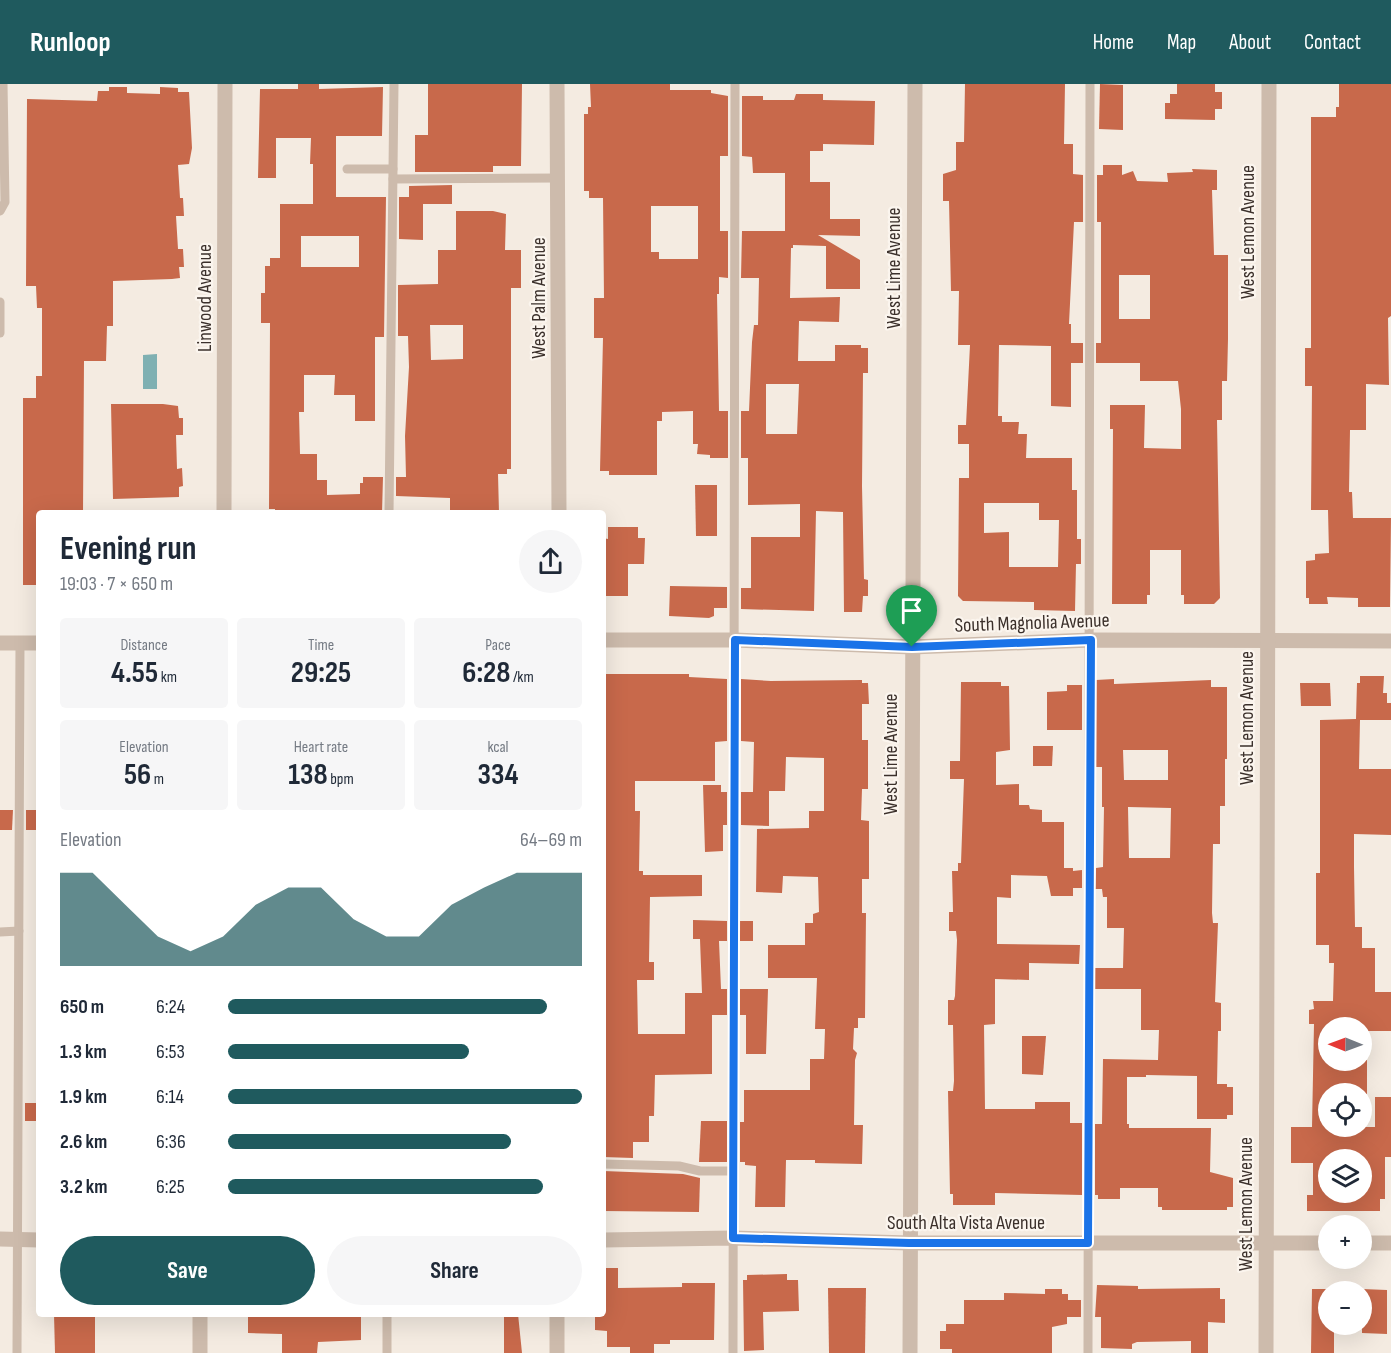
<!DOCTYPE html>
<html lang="en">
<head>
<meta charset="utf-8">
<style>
	:root { --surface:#fff; --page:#f6f6f7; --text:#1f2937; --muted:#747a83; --accent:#1f5a5e }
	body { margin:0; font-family:"Sofia Sans Condensed",sans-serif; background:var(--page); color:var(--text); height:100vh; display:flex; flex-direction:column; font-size:22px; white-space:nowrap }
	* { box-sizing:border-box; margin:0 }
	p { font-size:20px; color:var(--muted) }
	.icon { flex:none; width:33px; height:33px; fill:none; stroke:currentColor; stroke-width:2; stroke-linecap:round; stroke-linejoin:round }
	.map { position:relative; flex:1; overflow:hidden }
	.drawer { position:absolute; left:36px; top:426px; width:570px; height:807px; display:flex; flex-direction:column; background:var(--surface); border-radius:6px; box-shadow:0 6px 24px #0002 }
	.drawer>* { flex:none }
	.needle { width:39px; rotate:271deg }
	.fabs { position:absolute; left:1318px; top:933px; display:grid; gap:12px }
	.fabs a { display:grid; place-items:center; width:54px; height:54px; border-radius:50%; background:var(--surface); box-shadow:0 6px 24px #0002; font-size:30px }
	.pin { position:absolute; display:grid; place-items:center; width:51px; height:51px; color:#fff; margin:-62px -26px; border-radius:50% 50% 50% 0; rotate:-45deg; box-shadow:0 0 6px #0007 }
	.pin .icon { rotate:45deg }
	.round { display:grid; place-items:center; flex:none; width:63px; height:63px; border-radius:32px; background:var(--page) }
	.summary { display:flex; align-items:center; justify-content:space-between; height:102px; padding:0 24px }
	h1 { font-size:33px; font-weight:700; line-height:45px }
	.metrics { display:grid; grid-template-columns:repeat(3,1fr); gap:9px; height:102px; padding:6px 24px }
	.metrics div { display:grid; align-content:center; border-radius:6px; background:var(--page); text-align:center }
	.metrics b { font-size:30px; font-weight:700 }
	.metrics small { font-size:16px; font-weight:400 }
	.metrics p { font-size:16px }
	.chart { height:168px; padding:12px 24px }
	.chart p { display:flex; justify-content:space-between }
	.chart svg { width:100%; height:108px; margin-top:6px; fill:var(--accent); opacity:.7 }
	.action { display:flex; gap:12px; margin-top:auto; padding:12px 24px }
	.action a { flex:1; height:69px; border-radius:36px; background:var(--accent); color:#fff; font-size:24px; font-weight:700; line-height:69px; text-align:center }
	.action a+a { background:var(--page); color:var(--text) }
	ul { padding:0 24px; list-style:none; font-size:20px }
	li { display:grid; grid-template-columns:96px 72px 1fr; align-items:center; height:45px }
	li i { height:15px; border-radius:8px; background:var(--accent) }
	header { display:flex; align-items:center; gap:36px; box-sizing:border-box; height:84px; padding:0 30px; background:var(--accent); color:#fff }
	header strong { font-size:28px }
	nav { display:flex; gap:33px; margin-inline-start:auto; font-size:21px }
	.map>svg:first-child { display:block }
</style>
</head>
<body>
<header>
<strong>Runloop</strong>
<nav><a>Home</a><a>Map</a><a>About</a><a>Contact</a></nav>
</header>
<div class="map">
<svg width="1391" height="1269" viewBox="0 0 1391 1269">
	<rect width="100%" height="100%" fill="#f4ebe1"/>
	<path fill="#7fb0b2" d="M157,270V305H143V271Z"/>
	<g fill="#c8694b" fill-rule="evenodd">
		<path d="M298,0H319V5L383,3L382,52H336V113H386L384,253H375V337H355V311H334L335,291H304V328H299L300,370H317V396H327V411L360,410V399H363V393H383L382,429H275V425H269L270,239H261V209H265V182H270V174H280V120H313V80H310L311,54H276V94H258L260,5H298ZM301,152H359V183H301Z"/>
		<path d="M428,0H522L521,82H493V88H415V51H428Z"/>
		<path d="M590,0H670V6H711V9L728,12V72H720V147H728V194L719,193V210H717L719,327H728V374H710V371L697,370L698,360H693V327L662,328V337H657V391H609V387H600L603,254H594V214H604L603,114H589V107H584V30H588V23H591ZM651,122H698V175H659V168H651Z"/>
		<path d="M965,0H1065L1064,60H1073V90L1083,91V138H1074L1069,240H1071V259H1083V279H1071V323L1051,322V262L999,261L998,332H1002V338H1019L1018,350H1027L1026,374H1072V406H1077V455H1081V480H1076L1075,527L1034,526V518L963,517L958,512L959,394H969V360H958V341H966L970,261H958L959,207H951L949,117H943V90L956,86V58H964ZM984,419H1039V436H1059L1058,483H1009V448L984,449Z"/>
		<path d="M1100,0L1123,1V46L1099,45Z"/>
		<path d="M1177,0H1215V8H1222V25H1215V36L1165,35V19H1170V10H1177Z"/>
		<path d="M1339,0H1391V232L1388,234L1389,301L1366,300V346H1350L1349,408H1352L1353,434H1391L1390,523H1358V514L1327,513L1328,520H1309V514H1306V477L1315,476V470L1329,469L1328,426H1311L1312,302H1305V264H1311V33H1336V23H1339Z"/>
		<path d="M109,3H127V9L160,10V3L178,4V8H189L192,64L189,80L178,81L180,114H183L184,132H176L178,165H183L184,183H179L180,194L172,195L113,197V242H107L106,277H84L83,429H39V501H23V314H36V292H42V224H37L36,202H26L27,15L97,17L98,7H109Z"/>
		<path d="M796,10H823V16L875,17L874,61L823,60V67H810V98H830V135H860V152L818,151L860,176V205H826V162L793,161V164H791L790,214L840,213L839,238L799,237L798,277H835V261H861V264H868V289H863L862,402L864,495L868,496V512H863L862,528H844L843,428L816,427L814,527L741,525V504H751V453H800V420L748,421V374H741V327H749L752,258L754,241H758L759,194H741L742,147H785V89H753L752,73L742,72V12H763V16H794ZM766,300H799L797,350H766Z"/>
		<path d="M1103,81H1122V91L1133,87L1137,97L1168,98L1167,89L1193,88L1192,85L1217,86V106H1212L1214,171H1228V255L1227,297H1222V336H1217L1220,514L1214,520H1184V511H1181V466H1150V511H1147V520H1112L1113,345H1110V321H1145L1144,364L1181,365V325L1178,297H1140V279H1096V259H1101V138H1097V91H1103ZM1119,191H1150V235H1119Z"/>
		<path d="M452,101V120H423V156L399,155V113H409V102Z"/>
		<path d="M456,127H493L506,130L505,166H521V204H511V385H507V390H498L499,429H450V414L396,412V393H406L405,352L409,283L408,252H398V201L438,200V166H456ZM430,241H463V275L431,276Z"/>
		<path d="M111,320H163L178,322L179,334H183V351H176L177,385L182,384L183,402L179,403V413L113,415Z"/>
		<path d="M695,401H717V452H696Z"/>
		<path d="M608,443H638V454H645L644,480H628V512H603V454L608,455Z"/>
		<path d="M670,502L727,503V524H714V532L709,534L669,532Z"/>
		<path d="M603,590H689V593L727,595V657L715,658V697H635V727H640L639,787H643V791H702V812L650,813L649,878H654V896H637L638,950H685V909H702L700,855H693V836L727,837V857H719L721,905H727V931H712V990L655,991L654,1032H649V1058H633V1074L603,1073Z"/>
		<path d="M1360,592H1384L1383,609H1387V619H1391V636H1360L1359,685H1391V751L1354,750V783L1355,843H1362V864H1375V908H1391V947H1362V940H1329V976H1367V1010H1329V1043H1375V1013H1391V1073H1385V1115H1380V1127H1307V1111H1313V1079H1291V1043H1312L1314,940H1309V926L1314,925L1313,917H1333L1334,879H1329V861H1316V789H1320V636L1356,635L1357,599H1360ZM1329,1076H1362V1108H1329Z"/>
		<path d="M741,595L771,597L862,596V599H868L869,620H862V656H868V705H862L861,736L869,737V795H862V829H866L865,934H858V944H854L853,965L857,969L855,976L854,1041H863L862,1080L815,1079V1076H786L785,1123H755L756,1082L745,1081V1078H740V1038H744V1006H810V975H824L825,945H815L817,894H768V861H805V839H813V830L819,828L818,793L783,792L782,809L756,808L757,745L809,744V727H824V674L786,673L785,707H769V742L741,741V708H753L754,658L741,657Z"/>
		<path d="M1114,595V600L1211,596V603H1227V675H1225V722H1220V760H1213L1212,829L1213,839H1218L1215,918L1221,919V947H1218L1217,1000H1227V1003H1233V1031H1227V1035H1197V992L1146,991V993H1127V1040H1129V1044H1211L1210,1088L1233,1094V1123H1227V1126H1162V1123H1158V1104H1120V1115H1098V1111H1095V1040H1102L1103,975L1158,976L1159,946H1141V905H1095V884H1123L1124,844H1107V813H1103L1102,805H1095L1096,784L1103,783L1104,723H1102V683H1096V596ZM1123,666H1168V696H1124ZM1128,723L1171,724L1170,774H1129Z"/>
		<path d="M961,598H1001V602H1009L1010,666L996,668V701L1019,700V721H1029L1030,725L1042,726V738H1064V784H1073V787L1082,786V804H1073V812H1051L1047,792L1011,791V814L997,813V860L1080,861L1079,880L1029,879V896L995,895V940L984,941L985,1025H1035V1018H1070V1039H1082V1111L995,1109V1121H953V1110H950L948,1007H953L954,997L953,941H948V916H954L955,912L957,856L956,847H949V828H953L952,787H958V779H961L964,695H950V677H960Z"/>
		<path d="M1300,599H1330L1331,622H1301Z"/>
		<path d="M1067,601H1082V646H1047V608L1067,607Z"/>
		<path d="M1033,662H1053L1052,682H1033Z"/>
		<path d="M703,701H721V708H727V741H723V767L705,768Z"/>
		<path d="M0,726H13L12,746H0Z"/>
		<rect x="26" y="726" width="13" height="20"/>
		<rect x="740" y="837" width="13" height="20"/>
		<path d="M740,905H768L766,970H746V931H740Z"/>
		<path d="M1022,952H1046L1043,991L1022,990Z"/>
		<rect x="25" y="1019" width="14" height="18"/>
		<path d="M701,1037H727V1078H699Z"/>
		<path d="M603,1087L683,1090L700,1094L699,1128L603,1127Z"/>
		<path d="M603,1184H618V1204L682,1203V1199H715L714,1256H670V1260H654V1269H630V1263H607V1247L595,1246V1230H603Z"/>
		<path d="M787,1190V1196H798L799,1227L763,1228L764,1266L744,1267L743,1196H747V1191Z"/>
		<path d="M1097,1201L1138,1202V1205L1220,1204V1215H1225V1239L1208,1238V1269H1191V1257L1137,1258L1132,1260V1265L1101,1264V1233H1095Z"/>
		<path d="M828,1204H866L865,1269H829Z"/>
		<path d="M1045,1205H1062V1210H1068V1216H1081V1233H1067V1240L1052,1243V1269H952V1265H940V1247H946V1240H964V1216H1004V1209L1045,1210Z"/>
		<path d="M1312,1205H1329V1240H1334V1269H1311Z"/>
		<path d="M1362,1205L1387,1206V1250L1362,1249Z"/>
		<path d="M54,1230H95V1269H55Z"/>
		<path d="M248,1230H361V1256L318,1258L317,1269H282V1250L248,1249Z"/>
		<path d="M504,1230H518L522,1269H504Z"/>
	</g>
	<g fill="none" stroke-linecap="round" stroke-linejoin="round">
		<g stroke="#cdbbac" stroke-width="9">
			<path d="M347,85H393"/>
			<path d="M393,95L559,94"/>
			<path d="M0,127L5,118L3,0"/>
			<path d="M0,218V249"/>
			<path d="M389,429L394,0"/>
			<path d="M0,848L19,847"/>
			<path d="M603,1080L679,1082L700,1087H733"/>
			<path d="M17,1269L20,559"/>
			<path d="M387,1269V1230"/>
			<path d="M733,1269L735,0"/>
			<path d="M1088,1269L1090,0"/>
		</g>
		<g stroke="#cdbbac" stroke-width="15">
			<path d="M557,0L559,429"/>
			<path d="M224,429L225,0"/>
			<path d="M603,556H735L912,563L1091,556L1391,557"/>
			<path d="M0,559H39"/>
			<path d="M0,1155L39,1156"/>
			<path d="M603,1156L733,1154L909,1159H1329"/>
			<path d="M1362,1159H1391"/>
			<path d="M200,1230V1269"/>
			<path d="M557,1269V1230"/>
			<path d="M910,1269L915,0"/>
			<path d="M1266,1269L1269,0"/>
		</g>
	</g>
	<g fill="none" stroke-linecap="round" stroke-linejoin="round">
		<g stroke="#fff" stroke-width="12">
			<path id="route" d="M735,556L912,563L1091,556L1088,1159H909L733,1154Z"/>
		</g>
		<use href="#route" stroke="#1a73e8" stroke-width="8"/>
	</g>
	<g text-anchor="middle" stroke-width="4.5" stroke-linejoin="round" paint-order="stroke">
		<g font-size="20" fill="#3b302b" stroke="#fbf5ee">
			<text transform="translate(1247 148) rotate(-90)" y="7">West Lemon Avenue</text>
			<text transform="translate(893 184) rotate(-90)" y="7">West Lime Avenue</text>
			<text transform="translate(204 214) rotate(-90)" y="7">Linwood Avenue</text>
			<text transform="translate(538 214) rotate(-90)" y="7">West Palm Avenue</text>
			<text transform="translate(1032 538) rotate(-2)" y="7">South Magnolia Avenue</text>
			<text transform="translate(1246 634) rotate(-90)" y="7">West Lemon Avenue</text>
			<text transform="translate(890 670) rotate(-90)" y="7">West Lime Avenue</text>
			<text transform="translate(1245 1120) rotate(-90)" y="7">West Lemon Avenue</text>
			<text x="966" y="1145">South Alta Vista Avenue</text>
		</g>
	</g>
</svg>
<div class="fabs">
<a><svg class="needle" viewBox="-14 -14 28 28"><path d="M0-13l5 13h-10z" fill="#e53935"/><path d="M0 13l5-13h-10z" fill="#747a83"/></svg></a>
<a><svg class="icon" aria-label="locate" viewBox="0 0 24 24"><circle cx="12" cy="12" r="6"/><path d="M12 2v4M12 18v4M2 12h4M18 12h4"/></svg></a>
<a><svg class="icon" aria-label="layers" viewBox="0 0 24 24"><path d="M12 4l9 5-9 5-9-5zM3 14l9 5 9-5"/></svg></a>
<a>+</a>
<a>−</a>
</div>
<div class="pin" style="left:912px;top:563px;background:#1e9e55"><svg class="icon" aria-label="arrive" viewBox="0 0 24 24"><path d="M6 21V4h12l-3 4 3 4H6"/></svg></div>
<section class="drawer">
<div class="summary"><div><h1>Evening run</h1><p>19:03 · 7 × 650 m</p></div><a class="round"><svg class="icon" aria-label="share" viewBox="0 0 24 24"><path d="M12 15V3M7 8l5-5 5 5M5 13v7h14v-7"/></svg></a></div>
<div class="metrics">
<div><p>Distance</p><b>4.55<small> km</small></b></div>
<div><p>Time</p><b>29:25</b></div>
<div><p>Pace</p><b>6:28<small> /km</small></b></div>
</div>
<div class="metrics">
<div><p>Elevation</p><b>56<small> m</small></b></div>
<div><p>Heart rate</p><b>138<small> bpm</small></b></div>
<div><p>kcal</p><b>334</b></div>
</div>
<div class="chart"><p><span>Elevation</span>64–69 m</p>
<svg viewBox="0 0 160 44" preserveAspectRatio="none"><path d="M0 44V6L10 6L20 19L30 32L40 38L50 32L60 19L70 12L80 12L90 25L100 32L110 32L120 19L130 12L140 6L150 6L160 6V44z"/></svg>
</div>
<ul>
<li><b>650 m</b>6:24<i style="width:90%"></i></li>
<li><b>1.3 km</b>6:53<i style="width:68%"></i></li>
<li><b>1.9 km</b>6:14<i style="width:100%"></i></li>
<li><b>2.6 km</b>6:36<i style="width:80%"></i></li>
<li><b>3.2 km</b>6:25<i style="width:89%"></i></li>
</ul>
<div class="action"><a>Save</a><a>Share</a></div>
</section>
</div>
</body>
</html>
